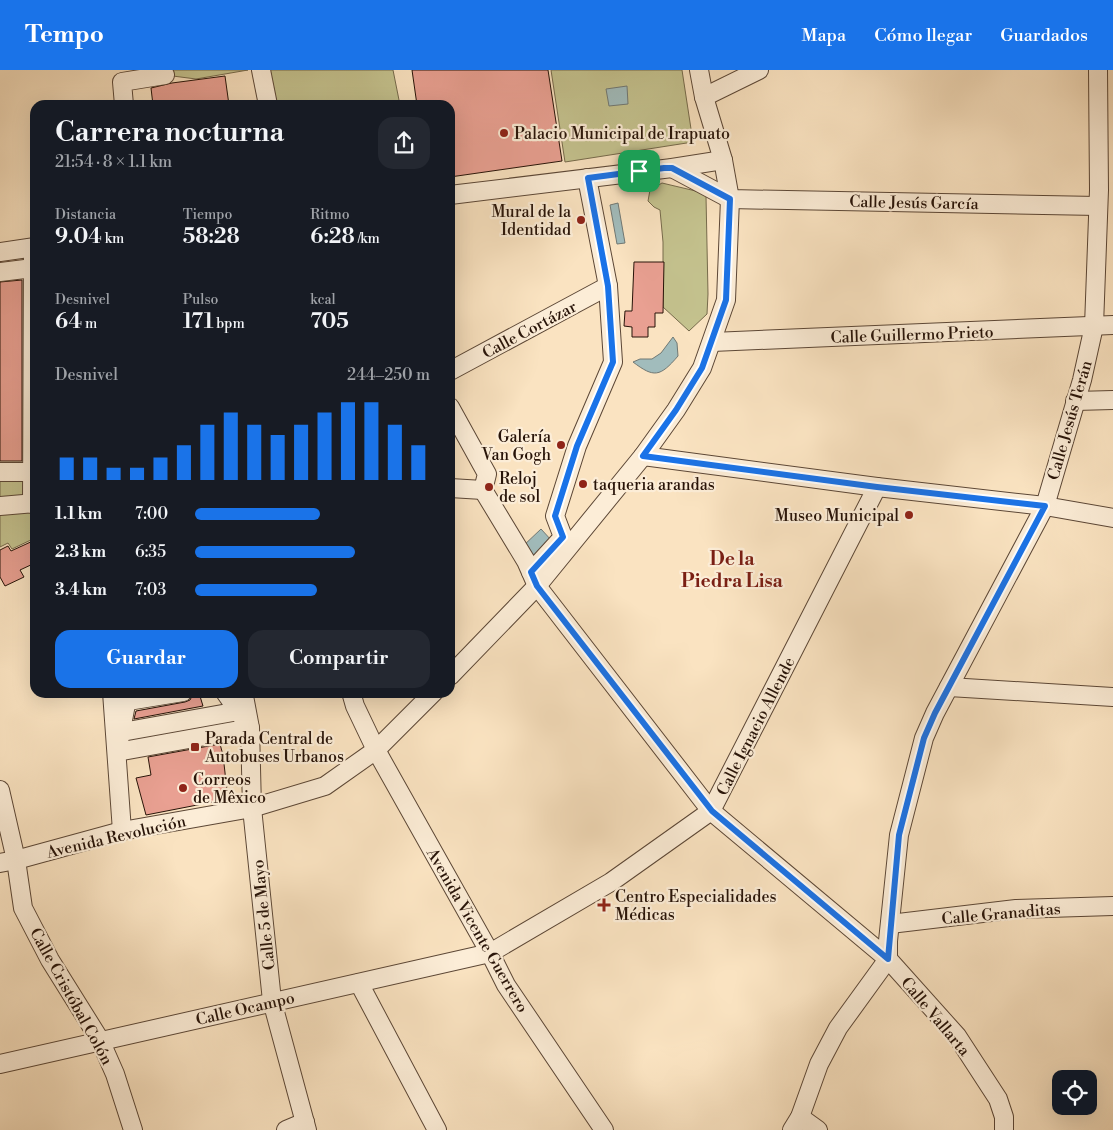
<!DOCTYPE html>
<html lang="es">
<head>
<meta charset="utf-8">
<style>
	:root { --surface:#171b24; --page:#242831; --text:#f1f3f6; --muted:#9ea1a6; --accent:#1a73e8 }
	body { margin:0; font-family:"Libre Bodoni",serif; background:var(--page); color:var(--text); height:100vh; display:flex; flex-direction:column; font-size:19px; white-space:nowrap }
	* { box-sizing:border-box; margin:0 }
	p { font-size:16px; color:var(--muted) }
	.icon { flex:none; width:28px; height:28px; fill:none; stroke:currentColor; stroke-width:2; stroke-linecap:round; stroke-linejoin:round }
	.map { position:relative; flex:1; overflow:hidden }
	.sheet { position:absolute; left:30px; top:30px; width:425px; height:598px; display:flex; flex-direction:column; background:var(--surface); border-radius:15px; box-shadow:0 5px 20px #0002 }
	.sheet>* { flex:none }
	.tools { position:absolute; left:1052px; top:1000px; display:grid; gap:10px }
	.tools a { display:grid; place-items:center; width:45px; height:45px; border-radius:10px; background:var(--surface); box-shadow:0 5px 20px #0002; font-size:25px }
	.pin { position:absolute; display:grid; place-items:center; width:42px; height:42px; color:#fff; margin:-21px; border-radius:10px; box-shadow:0 2px 8px #0006 }
	.round { display:grid; place-items:center; flex:none; width:52px; height:52px; border-radius:15px; background:var(--page) }
	.overview { display:flex; align-items:center; justify-content:space-between; height:85px; padding:0 25px }
	h1 { font-size:28px; font-weight:600; line-height:38px }
	.figures { display:grid; grid-template-columns:repeat(3,1fr); gap:8px; height:85px; padding:5px 25px }
	.figures div { display:grid; align-content:center }
	.figures b { font-size:21px; font-weight:600 }
	.figures small { font-size:14px; font-weight:400 }
	.figures p { font-size:14px }
	.chart { height:140px; padding:10px 25px }
	.chart p { display:flex; justify-content:space-between }
	.chart svg { width:100%; height:90px; margin-top:5px; stroke:var(--accent); stroke-width:6 }
	.cta { display:flex; gap:10px; margin-top:auto; padding:10px 25px }
	.cta a { flex:1; height:58px; border-radius:15px; background:var(--accent); color:#fff; font-size:20px; font-weight:600; line-height:58px; text-align:center }
	.cta a+a { background:var(--page); color:var(--text) }
	ul { padding:0 25px; list-style:none; font-size:16px }
	li { display:grid; grid-template-columns:80px 60px 1fr; align-items:center; height:38px }
	li i { height:12px; border-radius:6px; background:var(--accent) }
	header { display:flex; align-items:center; gap:30px; box-sizing:border-box; height:70px; padding:0 25px; background:var(--accent); color:#fff }
	header strong { font-size:24px }
	nav { display:flex; gap:28px; margin-inline-start:auto; font-size:18px }
	.map>svg:first-child { display:block }
</style>
</head>
<body>
<header>
<strong>Tempo</strong>
<nav><a>Mapa</a><a>Cómo llegar</a><a>Guardados</a></nav>
</header>
<div class="map">
<svg width="1113" height="1060" viewBox="0 0 1113 1060">
	<rect width="100%" height="100%" fill="#fae3c1"/>
	<filter id="stains"><feTurbulence type="fractalNoise" baseFrequency=".004" numOctaves="4"/><feColorMatrix values="0 0 0 0 .2 0 0 0 0 .09 0 0 0 0 .02 0 0 0 .5 -.17"/></filter>
	<radialGradient id="worn" r=".72"><stop offset=".6" stop-color="#630" stop-opacity="0"/><stop offset="1" stop-color="#630" stop-opacity=".3"/></radialGradient>
	<g fill="#c4c28e" stroke="#766a4b">
		<path d="M163,0H248L196,9L165,5Z"/>
		<path d="M266,0H393L400,35H270Z"/>
		<path d="M551,0H682L693,72L565,92Z"/>
		<path d="M662,113L700,122L706,126L708,224L707,244L689,261L663,237V172L660,140L654,137L648,131L650,120Z"/>
		<path d="M0,409L35,411V468L12,479L8,473L0,477Z"/>
	</g>
	<g fill="#a1bcbc" stroke="#707874">
		<path d="M627,16L628,34L609,36L606,19Z"/>
		<path d="M618,133L625,173L617,174L610,135Z"/>
		<path d="M673,267L677,273L678,286C660,307 654,308 633,292L640,289H652L661,283Z"/>
		<path d="M541,459L552,471L533,489L522,477Z"/>
	</g>
	<g fill="#e9a092" stroke="#271308">
		<path d="M412,0H548L562,91L450,107V35H417Z"/>
		<path d="M225,6L229,35H153L151,18L172,13Z"/>
		<path d="M634,192H664L663,243H655V257H648V267H632V257L624,256L625,241H632Z"/>
		<path d="M22,210V391H0V212Z"/>
		<path d="M35,470V493L20,500L24,507L5,516L0,507V480L8,476L11,481Z"/>
		<path d="M199,623L203,636L134,649L136,641L185,632L190,630L193,624Z"/>
		<path d="M220,674L223,685L228,729L146,745L136,708L151,705L148,687Z"/>
	</g>
	<g fill="none" stroke-linecap="round" stroke-linejoin="round">
		<g stroke="#5c4736" stroke-width="20">
			<g id="minor">
				<path d="M261,0L268,35"/>
				<path d="M704,27L759,0"/>
				<path d="M124,35L122,12L165,5"/>
				<path d="M672,98L730,129L1098,136"/>
				<path d="M450,125L672,98L723,90"/>
				<path d="M0,182L35,177"/>
				<path d="M0,202L33,198"/>
				<path d="M712,272L1113,255"/>
				<path d="M450,301L608,216"/>
				<path d="M1075,331L1113,330"/>
				<path d="M450,337L487,404L483,420L526,491L537,516L711,741L888,889L957,966L998,1029L1004,1047V1060"/>
				<path d="M643,386L877,417L1045,436L1113,448"/>
				<path d="M0,402H32"/>
				<path d="M450,418L483,420"/>
				<path d="M32,434L33,178"/>
				<path d="M0,436L35,433"/>
				<path d="M531,502L563,467L555,446L577,376L613,292L608,216L587,108"/>
				<path d="M450,606L537,516L643,386L676,340L702,298L726,230L730,129L723,90L704,27L699,0"/>
				<path d="M949,617L1113,627"/>
				<path d="M112,622L122,761"/>
				<path d="M183,622L128,631L126,634L117,682L250,658L225,622"/>
				<path d="M351,622L355,636L376,680L490,883L506,915L604,1060"/>
				<path d="M244,626L250,658L252,738L272,931L307,1060"/>
				<path d="M122,662L239,641"/>
				<path d="M0,720L16,790L23,838L50,890L100,970L115,1004L133,1060"/>
				<path d="M0,793L16,790L122,761L252,738L325,716L376,680L434,622"/>
				<path d="M890,854L1016,839L1113,836"/>
				<path d="M359,913L437,1060"/>
				<path d="M0,994L490,883L611,812L711,741L877,417"/>
				<path d="M800,1047L818,1060"/>
				<path d="M286,1060L305,1052"/>
				<path d="M792,1060L800,1047L819,994L838,958L888,889V871L899,765L924,668L935,643L1045,436L1082,310L1094,256L1099,120L1098,0"/>
			</g>
		</g>
		<use href="#minor" stroke="#fcedd7" stroke-width="18"/>
	</g>
	<g fill="none" stroke-linecap="round" stroke-linejoin="round">
		<g stroke="#fff" stroke-width="10">
			<path id="route" d="M664,98H672L730,129L726,230L702,298L676,340L643,386L877,417L1045,436L935,643L924,668L899,765L888,889L712,741L537,516L531,502L563,467L555,446L577,376L613,292L608,216L588,108Z"/>
		</g>
		<use href="#route" stroke="#1a73e8" stroke-width="6"/>
	</g>
	<g fill="#8f2418" stroke="#fcedd7" stroke-width="2">
		<circle cx="504" cy="63" r="5"/>
		<circle cx="581" cy="150" r="5"/>
		<circle cx="561" cy="375" r="5"/>
		<circle cx="583" cy="414" r="5"/>
		<circle cx="489" cy="417" r="5"/>
		<circle cx="909" cy="445" r="5"/>
		<rect x="190" y="672" width="10" height="10" rx="2.5"/>
		<circle cx="183" cy="718" r="5"/>
		<path d="M601.5 827.5h5v5h5v5h-5v5h-5v-5h-5v-5h5z"/>
	</g>
	<g text-anchor="middle" stroke-width="4.5" stroke-linejoin="round" paint-order="stroke">
		<g font-size="16" fill="#271308" stroke="#fcedd7" text-anchor="start">
			<text x="514" y="69">Palacio Municipal de Irapuato</text>
			<text x="571" y="147" text-anchor="end">Mural de la<tspan x="571" dy="18">Identidad</tspan></text>
			<text x="551" y="372" text-anchor="end">Galería<tspan x="551" dy="18">Van Gogh</tspan></text>
			<text x="499" y="414">Reloj<tspan x="499" dy="18">de sol</tspan></text>
			<text x="593" y="420">taqueria arandas</text>
			<text x="899" y="451" text-anchor="end">Museo Municipal</text>
			<text x="205" y="674">Parada Central de<tspan x="205" dy="18">Autobuses Urbanos</tspan></text>
			<text x="193" y="715">Correos<tspan x="193" dy="18">de Mêxico</tspan></text>
			<text x="615" y="832">Centro Especialidades<tspan x="615" dy="18">Médicas</tspan></text>
		</g>
		<g font-size="16" fill="#271308" stroke="#fcedd7">
			<text transform="translate(914 132) rotate(1)" y="6">Calle Jesús García</text>
			<text transform="translate(529 259) rotate(-28)" y="6">Calle Cortázar</text>
			<text transform="translate(912 264) rotate(-2)" y="6">Calle Guillermo Prieto</text>
			<text transform="translate(1069 350) rotate(-74)" y="6">Calle Jesús Terán</text>
			<text transform="translate(755 656) rotate(-63)" y="6">Calle Ignacio Allende</text>
			<text transform="translate(116 766) rotate(-13)" y="6">Avenida Revolución</text>
			<text transform="translate(1001 843) rotate(-5)" y="6">Calle Granaditas</text>
			<text transform="translate(263 845) rotate(-96)" y="6">Calle 5 de Mayo</text>
			<text transform="translate(478 860) rotate(60)" y="6">Avenida Vicente Guerrero</text>
			<text transform="translate(72 926) rotate(61)" y="6">Calle Cristóbal Colón</text>
			<text transform="translate(245 938) rotate(-13)" y="6">Calle Ocampo</text>
			<text transform="translate(936 946) rotate(50)" y="6">Calle Vallarta</text>
		</g>
		<g font-size="19" font-weight="bold" fill="#7a1f14" stroke="#fcedd7">
			<text x="732" y="495">De la<tspan x="732" dy="22">Piedra Lisa</tspan></text>
		</g>
	</g>
	<rect width="100%" height="100%" filter="url(#stains)"/>
	<rect width="100%" height="100%" fill="url(#worn)"/>
</svg>
<div class="tools">
<a><svg class="icon" aria-label="locate" viewBox="0 0 24 24"><circle cx="12" cy="12" r="6"/><path d="M12 2v4M12 18v4M2 12h4M18 12h4"/></svg></a>
</div>
<div class="pin" style="left:639px;top:101px;background:#1e9e55"><svg class="icon" aria-label="arrive" viewBox="0 0 24 24"><path d="M6 21V4h12l-3 4 3 4H6"/></svg></div>
<section class="sheet">
<div class="overview"><div><h1>Carrera nocturna</h1><p>21:54 · 8 × 1.1 km</p></div><a class="round"><svg class="icon" aria-label="share" viewBox="0 0 24 24"><path d="M12 15V3M7 8l5-5 5 5M5 13v7h14v-7"/></svg></a></div>
<div class="figures">
<div><p>Distancia</p><b>9.04<small> km</small></b></div>
<div><p>Tiempo</p><b>58:28</b></div>
<div><p>Ritmo</p><b>6:28<small> /km</small></b></div>
</div>
<div class="figures">
<div><p>Desnivel</p><b>64<small> m</small></b></div>
<div><p>Pulso</p><b>171<small> bpm</small></b></div>
<div><p>kcal</p><b>705</b></div>
</div>
<div class="chart"><p><span>Desnivel</span>244–250 m</p>
<svg viewBox="0 0 160 44" preserveAspectRatio="none"><path d="M5 44V33M15 44V33M25 44V38M35 44V38M45 44V33M55 44V27M65 44V17M75 44V11M85 44V17M95 44V22M105 44V17M115 44V11M125 44V6M135 44V6M145 44V17M155 44V27"/></svg>
</div>
<ul>
<li><b>1.1 km</b>7:00<i style="width:53%"></i></li>
<li><b>2.3 km</b>6:35<i style="width:68%"></i></li>
<li><b>3.4 km</b>7:03<i style="width:52%"></i></li>
</ul>
<div class="cta"><a>Guardar</a><a>Compartir</a></div>
</section>
</div>
</body>
</html>
